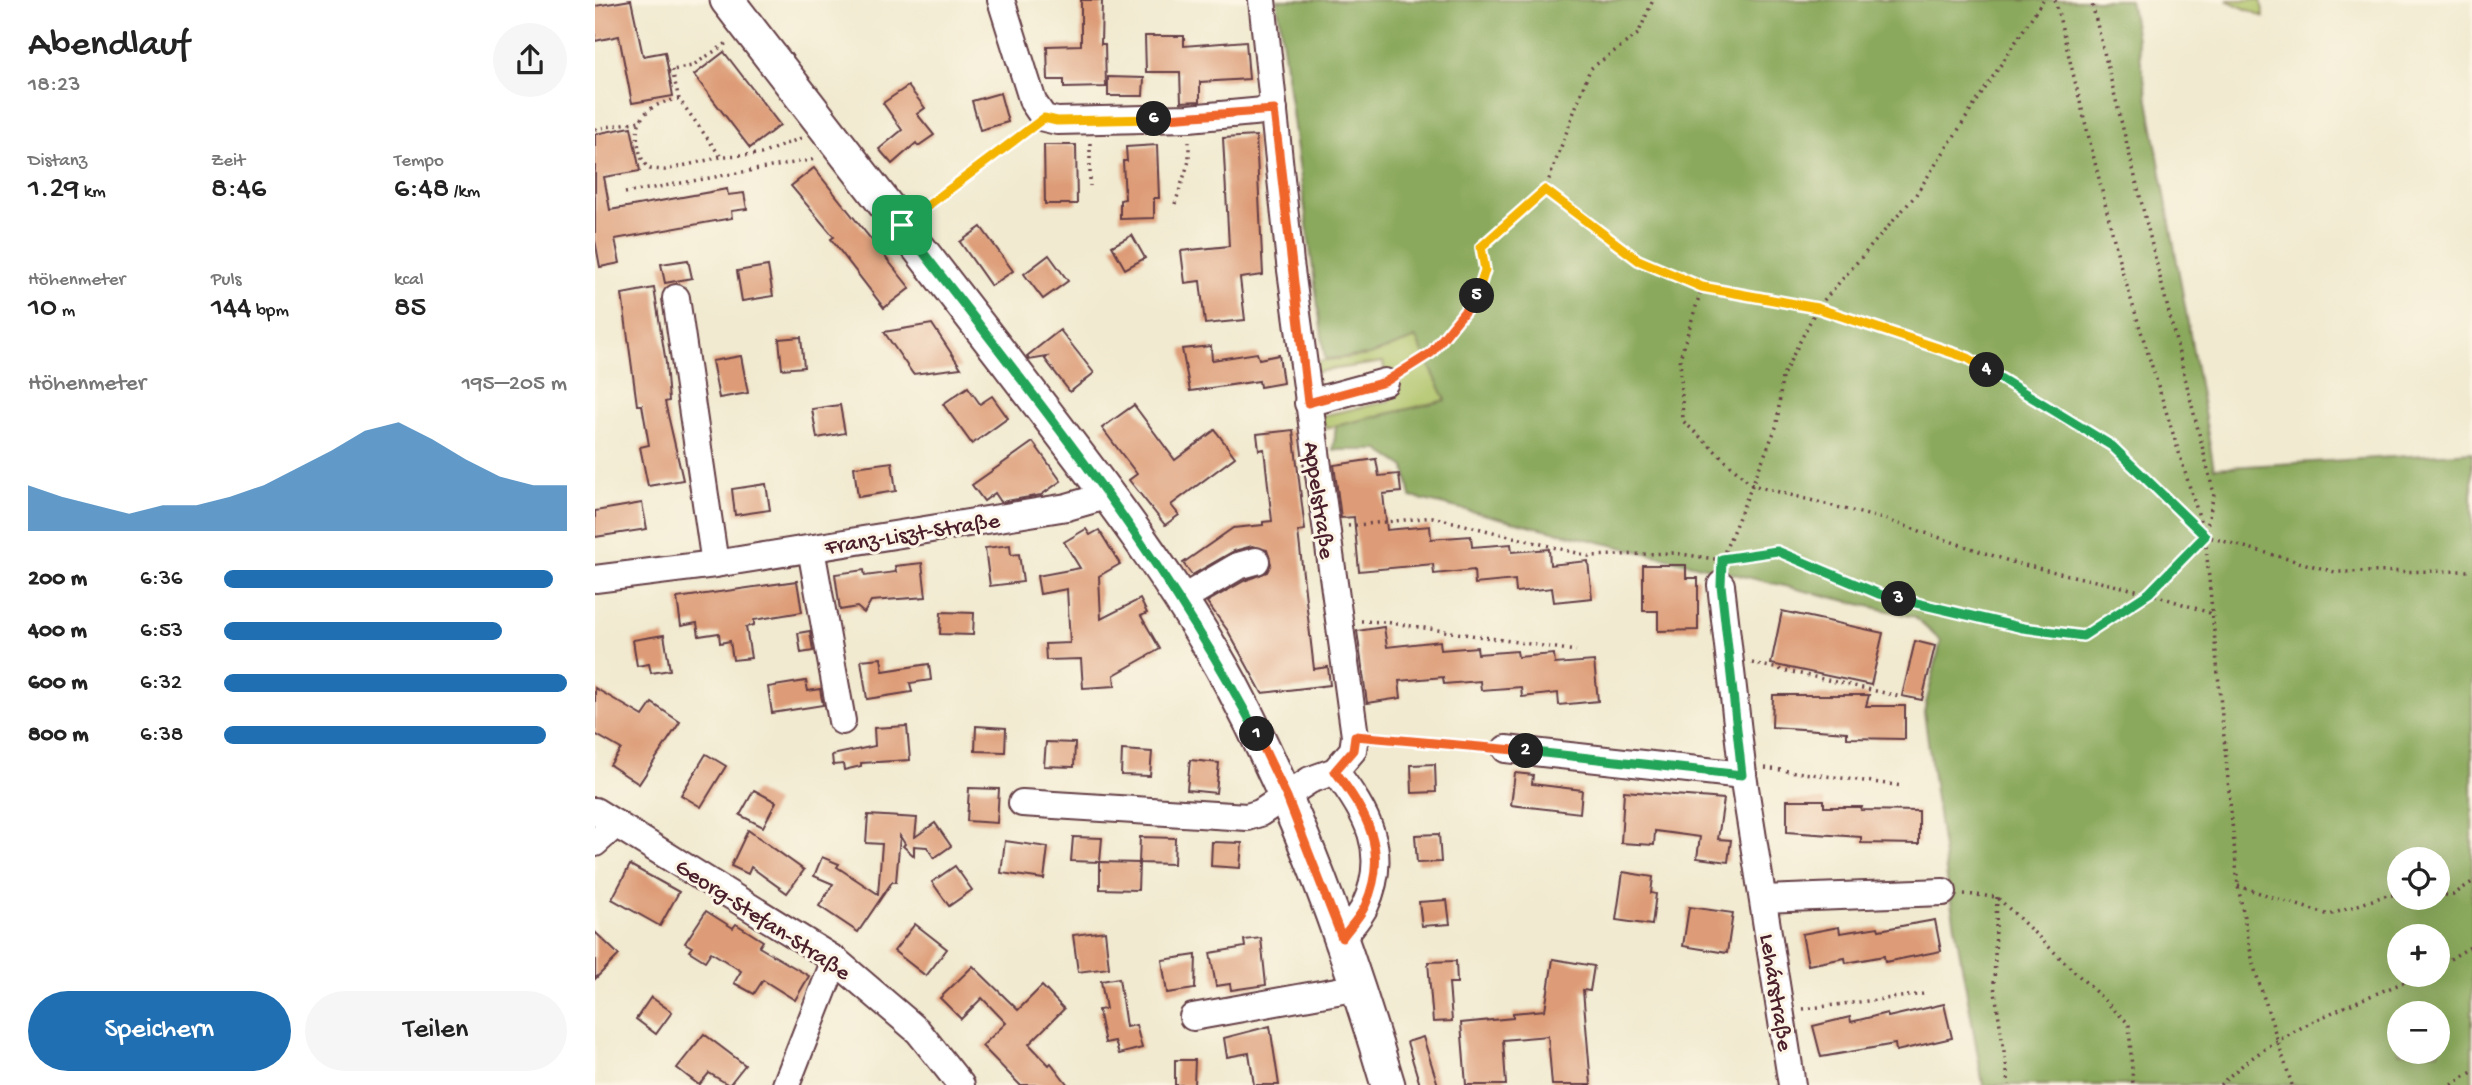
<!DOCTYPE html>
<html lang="de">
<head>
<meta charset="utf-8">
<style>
	:root { --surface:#fff; --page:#f6f6f6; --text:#222; --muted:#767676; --accent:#1f6fb2 }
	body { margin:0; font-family:"Gochi Hand",sans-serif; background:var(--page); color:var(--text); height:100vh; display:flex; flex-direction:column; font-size:26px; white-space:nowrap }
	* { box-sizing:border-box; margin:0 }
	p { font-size:23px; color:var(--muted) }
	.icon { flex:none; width:38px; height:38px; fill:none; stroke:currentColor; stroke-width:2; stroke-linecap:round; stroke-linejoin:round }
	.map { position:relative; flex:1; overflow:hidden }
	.panel { display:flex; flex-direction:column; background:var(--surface); width:595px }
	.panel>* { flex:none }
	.tools { position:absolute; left:1792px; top:847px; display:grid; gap:14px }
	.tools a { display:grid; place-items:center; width:63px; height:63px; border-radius:50%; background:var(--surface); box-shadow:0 7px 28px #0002; font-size:35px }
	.pin { position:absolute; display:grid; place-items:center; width:60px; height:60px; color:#fff; margin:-30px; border-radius:14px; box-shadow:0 4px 10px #0006 }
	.km { position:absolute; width:35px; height:35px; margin:-18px; border-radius:50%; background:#222; color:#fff; font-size:19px; line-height:35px; text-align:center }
	.round { display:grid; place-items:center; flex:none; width:74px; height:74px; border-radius:37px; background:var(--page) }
	.overview { display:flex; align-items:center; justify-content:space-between; height:119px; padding:0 28px }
	h1 { font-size:38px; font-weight:600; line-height:52px }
	.stats { display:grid; grid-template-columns:repeat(3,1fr); gap:10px; height:119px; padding:7px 28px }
	.stats div { display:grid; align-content:center }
	.stats b { font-size:30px; font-weight:600 }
	.stats small { font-size:19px; font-weight:400 }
	.stats p { font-size:19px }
	.chart { height:196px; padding:14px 28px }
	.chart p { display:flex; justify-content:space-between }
	.chart svg { width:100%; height:126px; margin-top:7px; fill:var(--accent); opacity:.7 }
	.action { display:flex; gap:14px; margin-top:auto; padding:14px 28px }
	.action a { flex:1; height:80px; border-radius:42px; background:var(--accent); color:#fff; font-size:28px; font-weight:600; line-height:80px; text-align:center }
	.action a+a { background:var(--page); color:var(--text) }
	ul { padding:0 28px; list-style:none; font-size:23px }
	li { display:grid; grid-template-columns:112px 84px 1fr; align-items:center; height:52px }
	li i { height:18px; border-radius:9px; background:var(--accent) }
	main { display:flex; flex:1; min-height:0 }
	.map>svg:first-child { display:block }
</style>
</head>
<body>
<main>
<section class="panel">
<div class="overview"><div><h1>Abendlauf</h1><p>18:23</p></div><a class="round"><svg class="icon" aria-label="share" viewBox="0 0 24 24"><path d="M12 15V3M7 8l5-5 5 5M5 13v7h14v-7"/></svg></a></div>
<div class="stats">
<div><p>Distanz</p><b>1.29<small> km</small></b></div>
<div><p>Zeit</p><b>8:46</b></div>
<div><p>Tempo</p><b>6:48<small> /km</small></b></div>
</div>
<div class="stats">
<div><p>Höhenmeter</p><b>10<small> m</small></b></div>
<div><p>Puls</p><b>144<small> bpm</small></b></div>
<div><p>kcal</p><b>85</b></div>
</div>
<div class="chart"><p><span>Höhenmeter</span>195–205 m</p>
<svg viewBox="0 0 160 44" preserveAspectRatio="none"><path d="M0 44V28L10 32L20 35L30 38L40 35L50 35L60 32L70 28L80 22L90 16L100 9L110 6L120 12L130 19L140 25L150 28L160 28V44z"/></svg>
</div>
<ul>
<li><b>200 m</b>6:36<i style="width:96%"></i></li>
<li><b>400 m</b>6:53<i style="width:81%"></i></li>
<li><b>600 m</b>6:32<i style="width:100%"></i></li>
<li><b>800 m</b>6:38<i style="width:94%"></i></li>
</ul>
<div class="action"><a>Speichern</a><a>Teilen</a></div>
</section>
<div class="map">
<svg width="1877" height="1085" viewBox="0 0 1877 1085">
	<rect width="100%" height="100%" fill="#fcf5e5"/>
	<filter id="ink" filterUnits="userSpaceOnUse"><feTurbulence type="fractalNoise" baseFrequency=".0143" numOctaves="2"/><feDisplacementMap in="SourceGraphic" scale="14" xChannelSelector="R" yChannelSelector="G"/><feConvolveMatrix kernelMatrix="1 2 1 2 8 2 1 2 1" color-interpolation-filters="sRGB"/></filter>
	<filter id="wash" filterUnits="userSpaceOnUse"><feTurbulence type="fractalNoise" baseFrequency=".00686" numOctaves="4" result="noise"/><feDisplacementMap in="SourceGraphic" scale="28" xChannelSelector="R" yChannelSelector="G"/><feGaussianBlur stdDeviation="1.57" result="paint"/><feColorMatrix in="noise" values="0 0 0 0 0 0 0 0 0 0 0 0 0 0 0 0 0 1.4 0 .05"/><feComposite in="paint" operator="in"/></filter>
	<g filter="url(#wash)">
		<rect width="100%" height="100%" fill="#f1ead0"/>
		<g fill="#aec367" stroke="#7c7149" stroke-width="2">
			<path d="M1631,0H1666L1669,17Z"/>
			<path d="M821,338L852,400L731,428L726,416L795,401L788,362L720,372L718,362L775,355Z"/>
		</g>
		<path fill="#8aa95c" stroke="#6a6444" stroke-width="2" fill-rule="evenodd" d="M682,0H1535L1619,468L1877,452V1085H1388L1353,886L1329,712L1346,641L1319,617L816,497L810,467L784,450H738L741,426L851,400L821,338L775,355L730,359ZM1804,859H1843V898H1804ZM1804,936H1843V975H1804ZM1804,1013H1843V1052H1804Z"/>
		<g id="blocks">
			<g fill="#dd9c77">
				<path d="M36,0L48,56L70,52L78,96L37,103L24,36L0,41V6Z"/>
				<path d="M486,0H507L506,44H510L511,87L469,88V80H453L452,46L486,45Z"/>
				<path d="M550,36H589V46L651,41L654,79L605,82V101L586,102L585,72H551Z"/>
				<path d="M129,52L185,125L155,148L99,75Z"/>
				<path d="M513,77L549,78L548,96H513Z"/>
				<path d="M313,86L330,108L322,114L339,135L323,146L321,143L297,164L284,149L307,130L288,103Z"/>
				<path d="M405,93L413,122L385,130L377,101Z"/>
				<path d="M36,127L45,171L9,177L15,210L132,189L133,195L149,193L152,209L136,211L137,218L20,239L25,263L5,267L0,240V134Z"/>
				<path d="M661,136L668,275L645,278L650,320L610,324L605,281L590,283L586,251L634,246L628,138Z"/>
				<path d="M449,145H481L482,204H450Z"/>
				<path d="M562,145L564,198H559V218L525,219V200L530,199L528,161H532L531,147Z"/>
				<path d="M219,168L315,288L289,308L236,239L239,237L196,186Z"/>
				<path d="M386,227L418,271L396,286L365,242Z"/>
				<path d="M537,235L550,258L530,269L517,246Z"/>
				<path d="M454,255L473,281L448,299L429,274Z"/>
				<path d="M93,260L97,278L70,283L66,264Z"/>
				<path d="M173,266L178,296L147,301L142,271Z"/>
				<path d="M59,288L71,363L74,401L70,402L88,480L53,486L45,447L54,445L47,405H42L27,294Z"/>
				<path d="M337,324L366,368L318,374L289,332Z"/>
				<path d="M465,330L499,373L475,392L450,359L452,357L434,360L432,356Z"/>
				<path d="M206,337L209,367L187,369L184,339Z"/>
				<path d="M616,346L617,360L662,353L664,359L684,355L688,383L665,387L664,381L595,391L587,349Z"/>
				<path d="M146,356L153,393L124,398L117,361Z"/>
				<path d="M373,387L385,404L397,396L413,418L377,444L348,404Z"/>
				<path d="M245,405L250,433L222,438L217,409Z"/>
				<path d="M539,405L580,460L620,430L640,457L576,505L584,515L570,525L534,480L542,474L507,428Z"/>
				<path d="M698,430L710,530L703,531L719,669L733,667L735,685L667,693L633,631L612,602L649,581L672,572L676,564L672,550L657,546L639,551L597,575L588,563L638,528L668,525V522L677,521L669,449L664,450L662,434Z"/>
				<path d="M438,442L466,481L446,495L406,502L400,493L389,501L377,485Z"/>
				<path d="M781,459L784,476L804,474L806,492L788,494L792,530L835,526L836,539L876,536L877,547L916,544L917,552L954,549L955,565L993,561L997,598L959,602L957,588L921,592L920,580L880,584L879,570L839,574L838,564L764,571L759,517L746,518L739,465Z"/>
				<path d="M297,462L301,491L263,497L259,467Z"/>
				<path d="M171,484L175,510L140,515L137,489Z"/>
				<path d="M47,503L52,529L0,537V511Z"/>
				<path d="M491,529L495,535L504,530L525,564L504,576L506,619L545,599L552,613L546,616L565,649L519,675L520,686L488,688L486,659L451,660L450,644L475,643L472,589L445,594L442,576L485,568L469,542Z"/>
				<path d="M415,545L416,555L424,554L428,582L395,586L390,548Z"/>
				<path d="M327,563L331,597L276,601L269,613L262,607L245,610L240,574L269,570L270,576L301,572L300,566Z"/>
				<path d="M1048,565H1091V578H1103V630L1063,631V611H1048Z"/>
				<path d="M202,581L207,612L159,620V625L151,627L156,658L138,660L135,641L125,643L124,633L104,636L102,623L86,626L82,598Z"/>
				<path d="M1187,611L1288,633L1276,685L1176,664Z"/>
				<path d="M346,612L379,613L378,635L345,634Z"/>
				<path d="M789,627L792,647L845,641L846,650L882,647L883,654L922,651L923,657L959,654L960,664L999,661L1003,701L964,705L963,693L927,697L926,687L886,690L885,681L849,684L848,677L804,681L806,698L772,703L762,631Z"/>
				<path d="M215,631L218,651L206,653L203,633Z"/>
				<path d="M69,635L75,670L56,673L54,664L42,666L38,640Z"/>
				<path d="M1320,641L1340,646L1327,700L1307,696Z"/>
				<path d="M286,658L288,671L334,664L336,680L315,683L317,692L272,699L266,660Z"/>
				<path d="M211,681L213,691L225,689L228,705L177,713L173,687Z"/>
				<path d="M0,688L48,716L57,703L85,722L44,784L15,765L26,749L0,734Z"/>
				<path d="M1178,695H1274L1271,706H1310V739L1252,738V732L1177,727Z"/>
				<path d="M312,726L315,760L266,763V766L249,770L248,764L238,765L237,755L280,746L279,728Z"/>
				<path d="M381,726L411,728L410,752L380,751Z"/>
				<path d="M451,742L480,743L479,767L449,766Z"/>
				<path d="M527,750L557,752L555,776L526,775Z"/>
				<path d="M111,754L131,766L106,807L86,795Z"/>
				<path d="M595,760L624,763L621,793L592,790Z"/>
				<path d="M840,764L841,792L817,793L816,765Z"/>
				<path d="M920,773L938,775L937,784L987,790L985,813L916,805Z"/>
				<path d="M374,788L404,789L402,823L372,821Z"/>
				<path d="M159,790L181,802L168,827L145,815Z"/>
				<path d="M1029,791L1129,799L1123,839L1136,840L1133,862L1102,858L1105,837L1060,831L1059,845L1026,843Z"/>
				<path d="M1192,800H1229V807H1267L1266,810L1324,811V844L1266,843V837L1192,832Z"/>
				<path d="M273,815L322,818L320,837L340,823L356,846L339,858L332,847L319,846V856L308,846L310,844L305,836L301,882H297L263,932L224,906L238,884L219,876L227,857L244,864L242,867L283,894L287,844L271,843Z"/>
				<path d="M153,830L209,870L192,893L156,867L153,874L136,866Z"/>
				<path d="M844,834L846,862L822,863L820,835Z"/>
				<path d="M478,837L507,838L505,862L476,861Z"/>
				<path d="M545,837L580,838L579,864L544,863Z"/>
				<path d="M410,841L453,847L449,879L406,873Z"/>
				<path d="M617,842L647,843L645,868L616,866Z"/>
				<path d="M505,862L544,863L543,890L505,889Z"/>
				<path d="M35,865L84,892L65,926L17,899Z"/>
				<path d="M360,866L377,890L354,906L337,882Z"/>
				<path d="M1028,872L1058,877L1056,893L1061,894L1057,925L1021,920Z"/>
				<path d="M852,900L855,924L827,926L824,902Z"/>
				<path d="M1094,907L1138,913L1132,953L1088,946Z"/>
				<path d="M111,911L138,928L141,924L168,941L164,947L214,976L200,1000L168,980L159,994L139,983L146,971L116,952L110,961L94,951L97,947L90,943Z"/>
				<path d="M1340,920L1346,951L1290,962L1289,956L1251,963L1250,958L1213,965L1207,934L1244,927L1245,933L1283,927L1284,930Z"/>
				<path d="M320,924L352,949L331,976L299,951Z"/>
				<path d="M510,931L514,968L483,972L478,935Z"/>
				<path d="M0,932L24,955L0,979Z"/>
				<path d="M666,938L671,985L636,990L635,984L621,986L615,953L650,947L649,940Z"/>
				<path d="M601,955L600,989L572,993L567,960Z"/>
				<path d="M958,959L999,966L995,991L988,990L996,1085H957L953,1036L908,1040L911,1085H871L866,1023L918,1018V1013L950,1010Z"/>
				<path d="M861,961L862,983H854L857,1021L838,1022L833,962Z"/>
				<path d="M378,966L423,1010L447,986L469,1009L434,1044L454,1065L456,1063L473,1085H425L387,1046L411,1023L387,998L366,1019L345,998Z"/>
				<path d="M524,978L531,1027L541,1025L547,1048L524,1054L520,1041L510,1043L503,1010L511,1009L506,981Z"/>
				<path d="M56,997L77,1012L61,1034L41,1019Z"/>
				<path d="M1349,1004L1357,1038L1301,1051L1300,1044L1226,1057L1218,1026L1255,1017L1256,1022L1292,1013L1293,1017Z"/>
				<path d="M675,1026L684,1085H659L654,1053L632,1057L629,1038Z"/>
				<path d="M109,1034L150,1065L134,1085L114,1073L104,1085L82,1068Z"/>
				<path d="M828,1037L843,1085H825L812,1042Z"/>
				<path d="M580,1060H600L599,1085H580Z"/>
			</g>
		</g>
	</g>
	<g filter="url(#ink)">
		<use href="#blocks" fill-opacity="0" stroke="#633d44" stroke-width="2"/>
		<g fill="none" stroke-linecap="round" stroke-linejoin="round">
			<g stroke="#633d44" stroke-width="30">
				<g id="minor">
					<path d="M406,0L438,102L449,118L462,121L594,118L679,110"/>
					<path d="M81,298L120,564"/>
					<path d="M713,403L790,382"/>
					<path d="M216,549L247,721"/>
					<path d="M0,579L120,564L472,507L514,495"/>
					<path d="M1126,585L1148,775L1197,1085"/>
					<path d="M585,600L643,566L661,561"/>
					<path d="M911,749L1148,775"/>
					<path d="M740,771C772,813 795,852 770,906C765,917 754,928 747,938"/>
					<path d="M427,803L652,817L665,813L715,780L740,771L758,750L760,736L695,263L667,0"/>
					<path d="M0,811L240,960L323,1031L366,1085"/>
					<path d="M0,843L21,824"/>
					<path d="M1169,899L1348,892"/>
					<path d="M598,1017L764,987"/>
					<path d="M191,1085L240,960"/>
				</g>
			</g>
			<g stroke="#633d44" stroke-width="37">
				<path id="major" d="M132,0C226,120 319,241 412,362C491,466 574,569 636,684C704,812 752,946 793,1085"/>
			</g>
			<g stroke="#633d44" stroke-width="3.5" stroke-dasharray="2 5" stroke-linecap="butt">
				<path d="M1460,0L1525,264L1610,536L1643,886L1658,964L1697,1085"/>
				<path d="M77,70L84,99L126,157"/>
				<path d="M73,71L97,66L132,43"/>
				<path d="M84,99C59,102 38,115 43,143C45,154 46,162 55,169L70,170L130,156L166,154L206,138"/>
				<path d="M0,129L45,121"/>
				<path d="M495,143V186"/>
				<path d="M950,190L1043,260L1107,287"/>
				<path d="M30,193L221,159"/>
				<path d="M580,204L594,161V142"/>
				<path d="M328,208L431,131"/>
				<path d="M810,370C831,356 877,313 886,290C892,276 889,261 886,247L950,190L995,69L1043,34L1058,0"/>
				<path d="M753,526L838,517L994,556L1079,553L1127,560"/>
				<path d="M1127,558L1182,425L1187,377L1222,308L1320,196L1448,0"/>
				<path d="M1127,559L1182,551L1284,594L1428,628L1488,636L1554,593L1610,536L1619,494L1496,0"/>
				<path d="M1615,613L1554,593L1420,563L1292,520L1157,485L1088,421L1085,358L1107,287L1222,308L1373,358L1517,446L1610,536L1740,572L1877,571"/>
				<path d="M766,621L790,622L981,651"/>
				<path d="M1157,663L1303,696"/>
				<path d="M783,738L891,748"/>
				<path d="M1170,768L1308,786"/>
				<path d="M1643,886L1734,915L1792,895H1804"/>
				<path d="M1369,894L1402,897L1534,1024L1538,1085"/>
				<path d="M1843,895H1858L1877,882"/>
				<path d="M1402,897L1399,985L1414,1085"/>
				<path d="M1843,966L1877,946"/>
				<path d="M1208,1009L1329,994"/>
				<path d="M1625,1085C1680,1031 1756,1004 1827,975"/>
				<path d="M1857,1085L1877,1072"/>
			</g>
			<use href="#minor" stroke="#fff" stroke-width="26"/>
			<use href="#major" stroke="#fff" stroke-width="33"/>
		</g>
	</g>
	<g fill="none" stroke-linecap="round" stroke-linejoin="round" filter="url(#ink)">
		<g stroke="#fff" stroke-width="14">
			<path id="split-1" d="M307,225C433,389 566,549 662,734"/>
		</g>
		<g stroke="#fff" stroke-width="14">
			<path id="split-2" d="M662,734L692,797L747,938C754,928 765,917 770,906C795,851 772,814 740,771L758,750L760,736L931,751"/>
		</g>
		<g stroke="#fff" stroke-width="14">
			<path id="split-3" d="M931,751L1147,775L1126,585L1127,559L1182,551L1284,594L1304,599"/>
		</g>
		<g stroke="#fff" stroke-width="14">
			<path id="split-4" d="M1304,599L1428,628L1488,636L1554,593L1610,536L1517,446L1392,370"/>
		</g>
		<g stroke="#fff" stroke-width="14">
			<path id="split-5" d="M882,296L890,270L886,247L950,190L1043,260L1107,287L1222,308L1373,358L1392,370"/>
		</g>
		<g stroke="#fff" stroke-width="14">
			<path id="split-6" d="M559,119L679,110L713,403L790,382L836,353L882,296"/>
		</g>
		<g stroke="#fff" stroke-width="14">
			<path id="split-7" d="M307,225L449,118L462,121L559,119"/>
		</g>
		<use href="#split-1" stroke="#22a559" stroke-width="9"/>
		<use href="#split-2" stroke="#f0652b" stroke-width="9"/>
		<use href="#split-3" stroke="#22a559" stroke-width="9"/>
		<use href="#split-4" stroke="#22a559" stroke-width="9"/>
		<use href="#split-5" stroke="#f5b400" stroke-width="9"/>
		<use href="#split-6" stroke="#f0652b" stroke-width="9"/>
		<use href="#split-7" stroke="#f5b400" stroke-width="9"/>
	</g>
	<g text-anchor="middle" stroke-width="6" stroke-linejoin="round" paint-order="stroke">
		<g font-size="23" fill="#4a1f2b" stroke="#fcf5e5">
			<text transform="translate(726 500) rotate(82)" y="8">Appelstraße</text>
			<text transform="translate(317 532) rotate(-9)" y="8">Franz-Liszt-Straße</text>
			<text transform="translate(169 918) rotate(33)" y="8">Georg-Stefan-Straße</text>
			<text transform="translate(1183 992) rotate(81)" y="8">Lehárstraße</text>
		</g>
	</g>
</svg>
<div class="tools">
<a><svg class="icon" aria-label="locate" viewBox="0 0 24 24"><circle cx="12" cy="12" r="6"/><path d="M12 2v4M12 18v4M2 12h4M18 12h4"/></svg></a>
<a>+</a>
<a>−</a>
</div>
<div class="pin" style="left:307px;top:225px;background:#1e9e55"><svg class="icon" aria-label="arrive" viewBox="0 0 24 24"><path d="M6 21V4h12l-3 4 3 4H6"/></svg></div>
<b class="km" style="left:662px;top:734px">1</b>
<b class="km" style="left:931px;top:751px">2</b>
<b class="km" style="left:1304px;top:599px">3</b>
<b class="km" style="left:1392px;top:370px">4</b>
<b class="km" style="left:882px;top:296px">5</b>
<b class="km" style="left:559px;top:119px">6</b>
</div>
</main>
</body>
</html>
